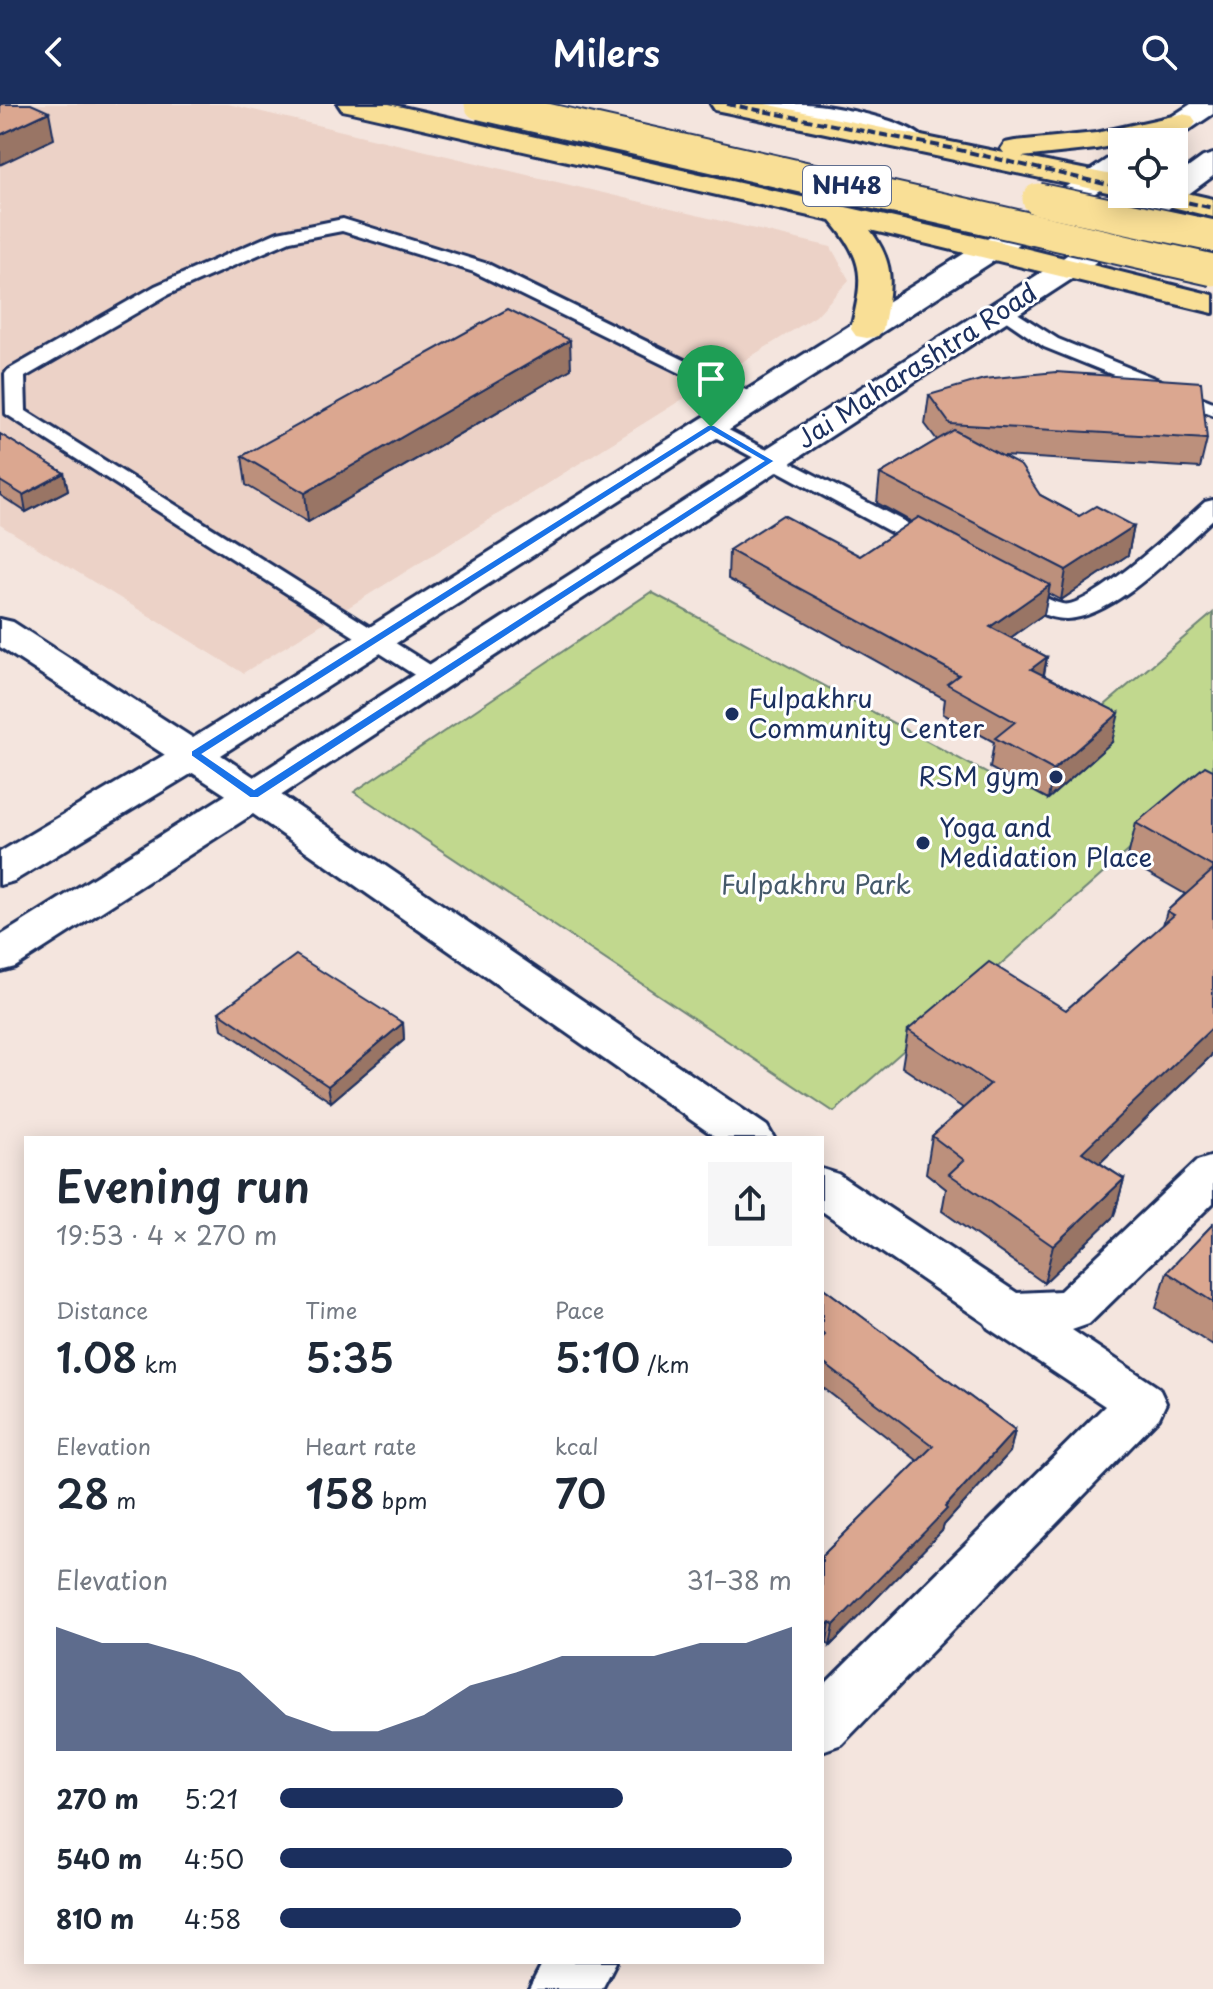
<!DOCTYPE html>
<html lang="en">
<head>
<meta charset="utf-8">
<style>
	:root { --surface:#fff; --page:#f6f6f7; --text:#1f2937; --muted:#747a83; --accent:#1b2f5e }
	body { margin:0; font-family:"Playpen Sans",sans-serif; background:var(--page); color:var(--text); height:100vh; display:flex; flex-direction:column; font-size:30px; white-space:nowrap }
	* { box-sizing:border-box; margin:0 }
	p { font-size:26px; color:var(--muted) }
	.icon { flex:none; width:44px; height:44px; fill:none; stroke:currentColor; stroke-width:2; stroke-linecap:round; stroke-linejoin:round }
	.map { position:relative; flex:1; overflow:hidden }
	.side { position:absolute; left:24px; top:1032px; width:800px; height:828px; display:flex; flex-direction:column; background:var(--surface); border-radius:0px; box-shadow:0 4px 20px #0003 }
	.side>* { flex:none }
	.controls { position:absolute; left:1108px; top:24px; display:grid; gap:16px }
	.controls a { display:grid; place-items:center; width:80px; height:80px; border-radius:0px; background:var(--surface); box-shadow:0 4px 20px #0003; font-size:40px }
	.pin { position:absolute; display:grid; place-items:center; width:68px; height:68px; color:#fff; margin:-82px -34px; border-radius:50% 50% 50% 0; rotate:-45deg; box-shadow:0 0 8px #0007 }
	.pin .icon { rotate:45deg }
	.round { display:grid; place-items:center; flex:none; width:84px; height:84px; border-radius:0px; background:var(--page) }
	.overview { display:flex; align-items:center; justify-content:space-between; height:136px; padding:0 32px }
	h1 { font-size:44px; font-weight:600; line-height:60px }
	.stats { display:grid; grid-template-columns:repeat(3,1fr); gap:12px; height:136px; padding:8px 32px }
	.stats div { display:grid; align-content:center }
	.stats b { font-size:40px; font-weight:600 }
	.stats small { font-size:22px; font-weight:400 }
	.stats p { font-size:22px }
	.chart { height:224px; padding:16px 32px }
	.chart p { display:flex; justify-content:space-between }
	.chart svg { width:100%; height:144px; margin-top:8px; fill:var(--accent); opacity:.7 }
	ul { padding:0 32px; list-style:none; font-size:26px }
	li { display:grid; grid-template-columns:128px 96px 1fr; align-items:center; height:60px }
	li i { height:20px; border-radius:10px; background:var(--accent) }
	header { display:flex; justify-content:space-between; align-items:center; height:104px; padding:0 32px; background:var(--accent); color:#fff; font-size:36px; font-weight:600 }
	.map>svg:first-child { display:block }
</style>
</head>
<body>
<header><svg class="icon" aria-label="back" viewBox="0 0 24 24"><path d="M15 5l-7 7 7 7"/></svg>Milers<svg class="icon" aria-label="search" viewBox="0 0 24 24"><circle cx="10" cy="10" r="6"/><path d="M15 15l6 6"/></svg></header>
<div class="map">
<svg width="1213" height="1885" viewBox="0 0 1213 1885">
	<rect width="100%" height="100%" fill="#f4e5de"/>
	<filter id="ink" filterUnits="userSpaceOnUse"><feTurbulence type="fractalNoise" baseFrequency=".0125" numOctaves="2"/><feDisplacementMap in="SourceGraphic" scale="16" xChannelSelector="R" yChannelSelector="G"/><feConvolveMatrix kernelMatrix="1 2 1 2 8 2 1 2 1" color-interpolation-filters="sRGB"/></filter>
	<g filter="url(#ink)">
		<path fill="#ecd2c7" d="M0,0H228L831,143L849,176L816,212L243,569L0,421Z"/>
		<path fill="#c1d88e" stroke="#6e8476" stroke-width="2" d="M651,488L1010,682L1213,509V672L834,1008L354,688Z"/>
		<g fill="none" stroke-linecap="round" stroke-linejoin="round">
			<g stroke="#1b2f5e" stroke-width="6">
				<g id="service">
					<path d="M343,115L488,160L760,293L763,297L760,301H746L474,168L342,127L290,137L169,190L25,273L26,307L443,569L447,574L443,579H427L6,310L5,270L8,266L155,182L278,128Z"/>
					<path d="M1003,200L1058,235L1213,298V311L1044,243L996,210L993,206L996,202Z"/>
					<path d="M711,317L940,436L943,441L932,448L924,446L704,327L700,323L704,319Z"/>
					<path d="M1213,396V415C1178,446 1114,514 1066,515C1043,515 1022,499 1004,488L1001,483L1004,478L1012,476C1030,481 1043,496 1062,500C1089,507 1182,418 1205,398Z"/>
				</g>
			</g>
			<g stroke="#1b2f5e" stroke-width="6">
				<g id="minor">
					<path d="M195,637L209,641L214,650L209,659L14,777L0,781V748L181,641Z"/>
					<path d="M254,678L268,682L767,1022L774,1034H717L253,710L15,863L0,867V832L240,682Z"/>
					<path d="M1213,1052V1099L1089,1220L1072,1226L1159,1284L1166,1299L1159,1314L842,1640L822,1647V1583L1105,1302L988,1224L985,1219L822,1107V1065L838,1070L1017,1189L1060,1187L1197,1057Z"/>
					<path d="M543,1858H616L602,1885H529Z"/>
				</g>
			</g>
			<g stroke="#1b2f5e" stroke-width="6">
				<g id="tertiary">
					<path d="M756,0C773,0 791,0 807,0C834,2 912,16 927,38L923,44L913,46L878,31L760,6Z"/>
					<path d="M992,136L1003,139L1007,145L1003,151L221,651L254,673L1056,159L1067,156L1078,159L1082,165L1078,171L268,700L254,704L240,700L0,543V515L13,518L193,634L981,139Z"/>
				</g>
			</g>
			<g stroke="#1b2f5e" stroke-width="6">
				<g id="secondary">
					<path d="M1191,0H1213V10L1171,38H1138L1142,32Z"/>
					<path d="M1122,49V71L1003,151L992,154L981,151L977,145L981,139L1112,52Z"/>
					<path d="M1213,50V72L1078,171L1067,174L1056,171L1052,165L1056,159L1151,90H1174V74L1203,53Z"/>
				</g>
			</g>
			<g stroke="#1b2f5e" stroke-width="6">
				<g id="trunk">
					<path d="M338,0H389L992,136L1213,191V209L870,126C897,162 891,183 883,225L878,232L867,234L856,232L851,225C863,175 866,158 831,117L352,8L342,6Z"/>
					<path d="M711,0H765L1004,49L1001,45L1005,39L1015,37L1096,29L1182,10L1192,12L1196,18L1192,24L1096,45L1022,53L1122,73V90H1125L1122,91L725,8L715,6Z"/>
					<path d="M1174,86L1213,95V113L1144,96L1139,90H1174Z"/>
				</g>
			</g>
			<use href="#service" fill="#fff" fill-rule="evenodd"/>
			<use href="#minor" fill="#fff" fill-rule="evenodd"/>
			<use href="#tertiary" fill="#fff" fill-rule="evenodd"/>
			<use href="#secondary" fill="#fff" fill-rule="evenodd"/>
			<use href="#trunk" fill="#f9df96" fill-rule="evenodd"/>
			<g stroke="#1b2f5e" stroke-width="4" stroke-dasharray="9 4" stroke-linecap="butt">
				<path d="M727,0L955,45L1122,84"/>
				<path d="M1150,90L1213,104"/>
			</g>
			<g stroke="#1b2f5e" stroke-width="35" stroke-linecap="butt">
				<g id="trunk-bridge">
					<path d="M480,0L1213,166"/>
					<path d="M1038,95L1213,132"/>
				</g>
			</g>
			<use href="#trunk-bridge" stroke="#f9df96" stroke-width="31"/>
		</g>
		<g fill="#bc907c" stroke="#1b2f5e" stroke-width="2">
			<path d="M571,265L308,418L246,381L242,352Z"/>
			<path d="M929,291L1207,335L1200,364L1002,352L1040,391L1079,412L1134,422L1128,451L1061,496L1048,489L1044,510L1010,534L1047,553L1044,571L1112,638L1048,695L990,664L994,638L943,610L945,595L728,475L729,446L860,452L912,418L877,399L880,370L937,336L925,320Z"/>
			<path d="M0,330L64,369L68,386L26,408L0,391Z"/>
			<path d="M1213,666V946L1211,952L1100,1059L1124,1075L1114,1112L1044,1179L942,1107L946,1085L926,1069L932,1032L963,1004L902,963L908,926L1066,906L1163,821L1167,807L1185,790L1127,757L1136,719Z"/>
			<path d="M219,908L403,919L404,936L331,998L222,925Z"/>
			<path d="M1213,1120V1242L1156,1204L1167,1168Z"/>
			<path d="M822,1183L1015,1326L1010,1348L944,1421L942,1427L830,1542L827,1538L822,1452L918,1357L822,1283Z"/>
		</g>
		<g fill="#997565" stroke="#1b2f5e" stroke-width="2">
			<path d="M49,8L54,35L0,61V31Z"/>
			<path d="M570,236L571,265L308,418L305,389Z"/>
			<path d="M64,369L68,386L26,408L23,391Z"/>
			<path d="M1134,422L1128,451L1061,496L1066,466Z"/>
			<path d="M1050,481L1044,510L985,552L990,523Z"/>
			<path d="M1047,553L1041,583L1031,565Z"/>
			<path d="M1119,609L1112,638L1048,695L1053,666Z"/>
			<path d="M1213,907V946L1211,952L1073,1085L1082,1048Z"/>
			<path d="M403,919L404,936L331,998L328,982Z"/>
			<path d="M1124,1075L1114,1112L1044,1179L1053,1142Z"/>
			<path d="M1015,1326L1010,1348L944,1421L942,1427L830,1542L834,1521L945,1403Z"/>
			<path d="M830,1518L827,1538L822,1543V1525Z"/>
		</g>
		<g fill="#dba790" stroke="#1b2f5e" stroke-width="2">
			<path d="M0,0H31L49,8L0,31Z"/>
			<path d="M508,205L570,236L305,389L242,352Z"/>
			<path d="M1056,268L1201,278L1207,335L950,320L929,291L984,275Z"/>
			<path d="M954,326L1021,362L1040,391L1079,412L1096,402L1134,422L1066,466L880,370Z"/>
			<path d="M0,330L64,369L23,391L0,377Z"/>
			<path d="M783,411L860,452L919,413L1050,481L990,523L1047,553L1031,565L1119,609L1053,666L995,634L1015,618L947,580L959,571L729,446Z"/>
			<path d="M1205,662L1213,666V763L1136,719Z"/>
			<path d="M1213,766V923L1082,1048L1124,1075L1053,1142L949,1070L964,1056L932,1032L990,980L908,926L989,858L1066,906L1174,811L1167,807Z"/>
			<path d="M296,851L403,919L328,982L219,908Z"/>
			<path d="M1213,1120V1198L1167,1168Z"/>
			<path d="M822,1183L1015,1326L945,1403L947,1405L834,1521L830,1518L822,1525V1452L933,1342L822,1258V1234L825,1231L822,1228Z"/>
		</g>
	</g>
	<path fill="#1a73e8" stroke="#fff" stroke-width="2" fill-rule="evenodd" d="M708,321H714L775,357L258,694H250L191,652V647ZM711,327L763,357L254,685L203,650Z"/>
	<g fill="#1b2f5e" stroke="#fff" stroke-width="3">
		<circle cx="732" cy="610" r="8"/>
		<circle cx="1056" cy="673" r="8"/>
		<circle cx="923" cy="739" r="8"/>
	</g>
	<g text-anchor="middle" stroke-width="6" stroke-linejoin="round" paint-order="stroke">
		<rect fill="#fff" stroke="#5f6d8e" stroke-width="2" x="803" y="62" width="88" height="40" rx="6"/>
		<g font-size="24" font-weight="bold" fill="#1b2f5e">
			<text x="847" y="90">NH48</text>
		</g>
		<g font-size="26" fill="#1b2f5e" stroke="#fff">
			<text transform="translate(917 262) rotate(-33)" y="9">Jai Maharashtra Road</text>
		</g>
		<g font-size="26" fill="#1b2f5e" stroke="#fff" text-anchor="start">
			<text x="748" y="604">Fulpakhru<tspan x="748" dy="30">Community Center</tspan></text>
			<text x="1040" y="682" text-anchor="end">RSM gym</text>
			<text x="939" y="733">Yoga and<tspan x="939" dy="30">Medidation Place</tspan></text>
		</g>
		<g font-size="26" fill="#44596a" stroke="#fff">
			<text x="816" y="790">Fulpakhru Park</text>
		</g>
	</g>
</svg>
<div class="controls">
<a><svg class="icon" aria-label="locate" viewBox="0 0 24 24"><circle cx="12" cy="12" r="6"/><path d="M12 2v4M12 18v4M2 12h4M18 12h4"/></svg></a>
</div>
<div class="pin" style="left:711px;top:323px;background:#1e9e55"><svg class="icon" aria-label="arrive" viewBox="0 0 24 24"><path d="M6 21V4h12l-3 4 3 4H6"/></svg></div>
<section class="side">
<div class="overview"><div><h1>Evening run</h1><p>19:53 · 4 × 270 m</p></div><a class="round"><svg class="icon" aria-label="share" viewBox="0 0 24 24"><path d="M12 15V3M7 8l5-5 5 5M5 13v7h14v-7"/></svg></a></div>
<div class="stats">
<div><p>Distance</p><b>1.08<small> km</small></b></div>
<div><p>Time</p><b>5:35</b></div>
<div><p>Pace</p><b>5:10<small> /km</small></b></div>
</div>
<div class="stats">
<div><p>Elevation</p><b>28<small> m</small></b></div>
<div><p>Heart rate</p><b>158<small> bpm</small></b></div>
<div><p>kcal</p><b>70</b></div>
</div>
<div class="chart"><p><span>Elevation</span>31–38 m</p>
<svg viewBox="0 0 160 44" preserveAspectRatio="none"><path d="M0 44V6L10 11L20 11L30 15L40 20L50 33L60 38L70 38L80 33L90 24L100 20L110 15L120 15L130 15L140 11L150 11L160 6V44z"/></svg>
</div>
<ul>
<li><b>270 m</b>5:21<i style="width:67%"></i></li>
<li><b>540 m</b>4:50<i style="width:100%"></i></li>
<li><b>810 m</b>4:58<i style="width:90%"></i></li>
</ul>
</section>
</div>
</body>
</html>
